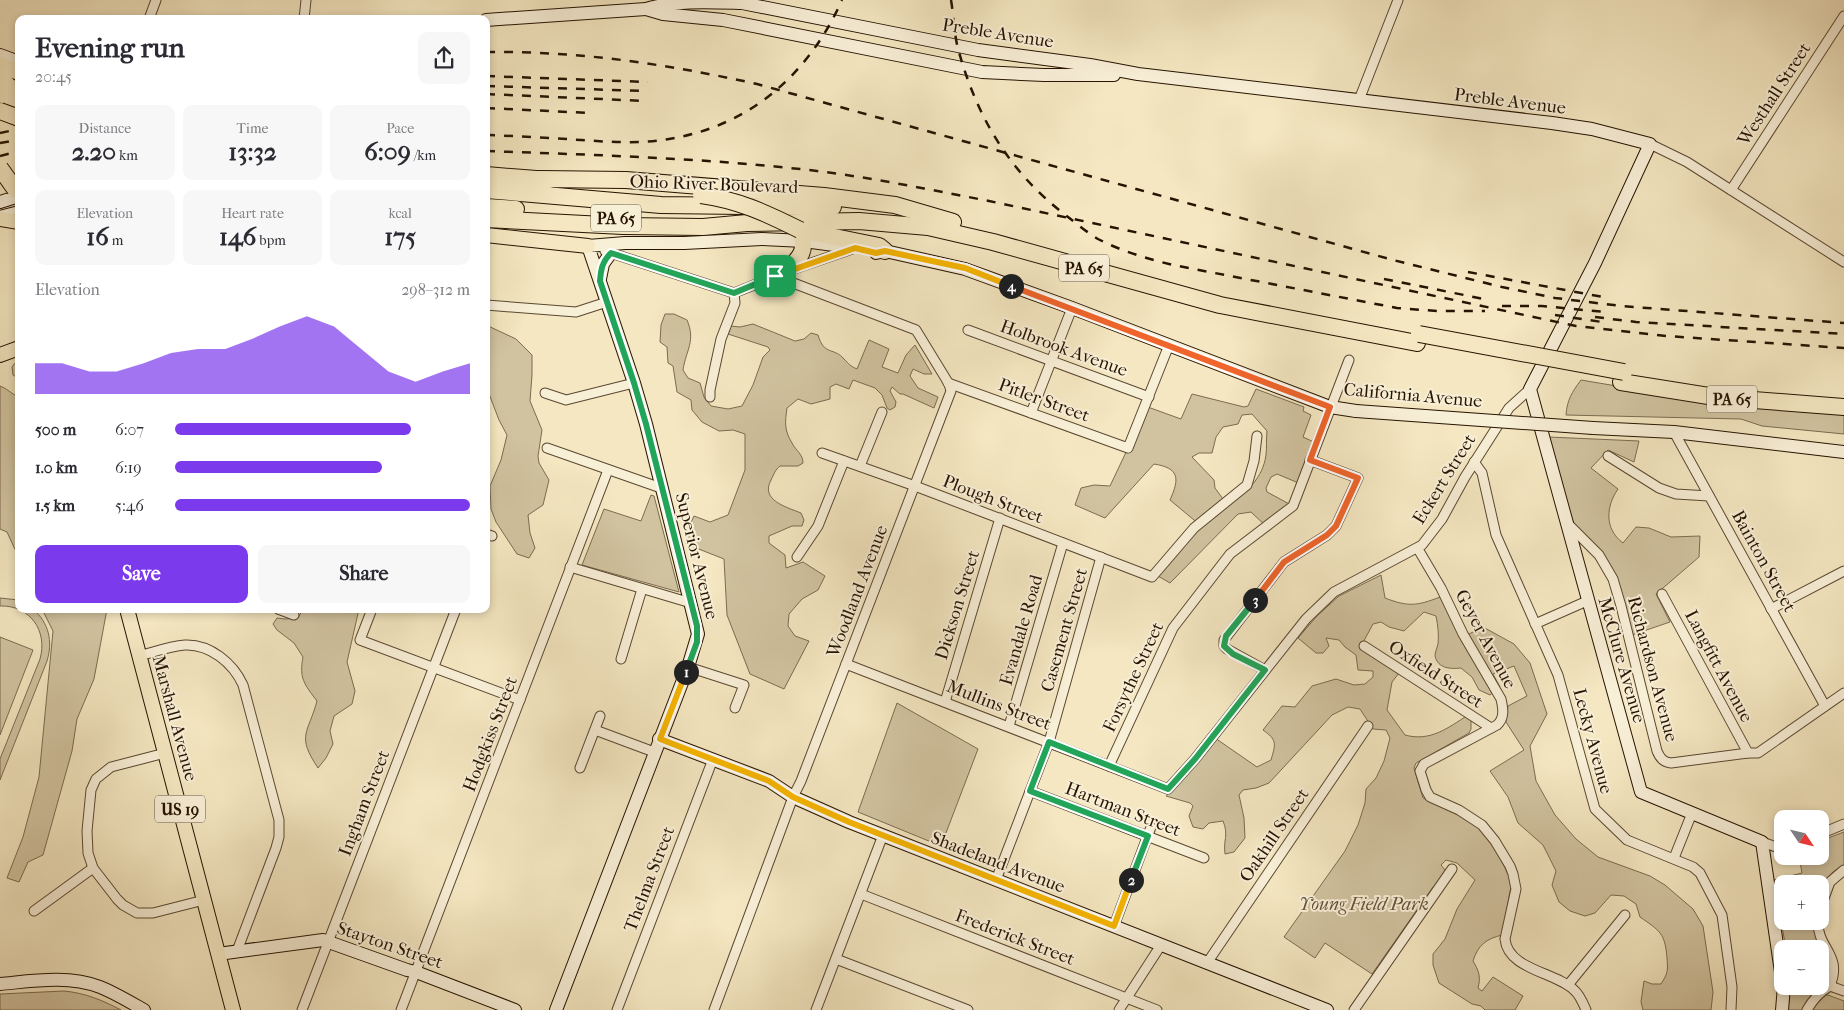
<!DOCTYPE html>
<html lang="en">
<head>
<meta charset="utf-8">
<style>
	:root { --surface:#fff; --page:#f7f7f7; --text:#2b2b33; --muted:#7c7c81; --accent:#7c3aed }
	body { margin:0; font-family:"IM FELL French Canon",serif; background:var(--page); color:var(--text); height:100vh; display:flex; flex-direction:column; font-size:19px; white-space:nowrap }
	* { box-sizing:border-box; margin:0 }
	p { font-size:16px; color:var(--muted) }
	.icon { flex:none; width:28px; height:28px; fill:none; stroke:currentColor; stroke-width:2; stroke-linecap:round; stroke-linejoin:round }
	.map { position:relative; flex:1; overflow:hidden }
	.side { position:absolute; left:15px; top:15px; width:475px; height:598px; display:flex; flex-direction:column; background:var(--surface); border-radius:10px; box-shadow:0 2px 8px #0003 }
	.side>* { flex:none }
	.needle { width:32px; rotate:125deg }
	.buttons { position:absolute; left:1774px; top:810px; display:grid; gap:10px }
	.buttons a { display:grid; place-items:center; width:55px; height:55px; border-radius:10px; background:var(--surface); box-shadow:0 2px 8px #0003; font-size:25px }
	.pin { position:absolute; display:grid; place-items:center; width:42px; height:42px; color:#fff; margin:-21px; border-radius:10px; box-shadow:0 2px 8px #0006 }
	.km { position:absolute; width:25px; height:25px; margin:-12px; border-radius:50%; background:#222; color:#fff; font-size:14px; line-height:25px; text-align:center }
	.round { display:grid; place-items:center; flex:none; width:52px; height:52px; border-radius:10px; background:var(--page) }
	.head { display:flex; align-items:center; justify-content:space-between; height:85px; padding:0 20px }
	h1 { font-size:28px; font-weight:800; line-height:38px }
	.stats { display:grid; grid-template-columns:repeat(3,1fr); gap:8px; height:85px; padding:5px 20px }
	.stats div { display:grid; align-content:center; border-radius:10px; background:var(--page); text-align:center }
	.stats b { font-size:25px; font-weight:800 }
	.stats small { font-size:14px; font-weight:400 }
	.stats p { font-size:14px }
	.chart { height:140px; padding:10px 20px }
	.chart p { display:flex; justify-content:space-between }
	.chart svg { width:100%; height:90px; margin-top:5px; fill:var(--accent); opacity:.7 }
	.cta { display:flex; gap:10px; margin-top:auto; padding:10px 20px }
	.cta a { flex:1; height:58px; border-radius:10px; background:var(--accent); color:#fff; font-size:20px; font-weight:800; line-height:58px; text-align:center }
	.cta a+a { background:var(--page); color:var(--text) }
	ul { padding:0 20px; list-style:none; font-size:16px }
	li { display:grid; grid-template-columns:80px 60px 1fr; align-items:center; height:38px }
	li i { height:12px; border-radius:6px; background:var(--accent) }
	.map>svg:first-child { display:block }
</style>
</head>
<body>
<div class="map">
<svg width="1844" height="1010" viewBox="0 0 1844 1010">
	<rect width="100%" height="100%" fill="#f4e7c1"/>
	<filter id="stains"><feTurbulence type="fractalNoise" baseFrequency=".004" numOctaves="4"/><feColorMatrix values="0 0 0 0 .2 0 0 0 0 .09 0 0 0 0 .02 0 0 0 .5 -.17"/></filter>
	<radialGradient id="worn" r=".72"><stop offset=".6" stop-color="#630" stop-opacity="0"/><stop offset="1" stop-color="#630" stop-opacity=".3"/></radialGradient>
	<g fill="#d1c3a0" stroke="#7c6b50" fill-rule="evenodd">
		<path d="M665,314H674L687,320C696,341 686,350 683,370L688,378L700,383L704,397L711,406L728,409L742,406L753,385L763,357L770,350L768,347L728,334L731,326L740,327L753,324L795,341L804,339L811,333L818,335C824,356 834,347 844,359C849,364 850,366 857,369L869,340L889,349L882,367L898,373L906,355L915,345L932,374H924L913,369L910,376L918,388L938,397L934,408L903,394H900L892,387L890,391L896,402L895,407L890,410L887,408L882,395L875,388L853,380L849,389L836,384L830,387V399L811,404L798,399L787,408C785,422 784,430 792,443C796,451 803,454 803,463L798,466H780C775,470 774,474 771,480C760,500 786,507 801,513L804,520L802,526H792L769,536V543L785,555L786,568L803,562L825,576L818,590L802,599L789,614L788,626L795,636L809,641L784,689L750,674L727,615L724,559L686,544L688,528L694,516L710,522L728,515L745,470V434L733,430L719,431L702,422L692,410L691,400L677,392L673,366L668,363L667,347L660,342L661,325Z"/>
		<path d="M486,325L516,339L532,355V375L530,401L542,430L538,456L539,463L549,480L543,505L528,515L530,533L535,548L529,558L517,554L496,522L491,509L490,486L501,460L507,435L499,420L486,386Z"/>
		<path d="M19,358V377L18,378L13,375L12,367Z"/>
		<path d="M1581,380L1729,405L1844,415V434L1762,426L1741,419L1566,415C1567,400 1572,392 1581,380Z"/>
		<path d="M0,386C7,388 11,394 19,397V558L7,532L0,529Z"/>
		<path d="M1256,389L1304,407L1303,411L1311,415L1303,437L1316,443L1301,484L1277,474L1271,477L1266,488L1267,492L1293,506L1267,527L1251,512L1238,514L1170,583L1158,576L1200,525L1170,500C1180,478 1179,468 1154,464L1105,518L1075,505L1081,488L1094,485L1110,486L1128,448L1145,406L1181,419L1192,394L1244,407L1248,406ZM1252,414L1267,431C1266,439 1267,448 1266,455C1263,478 1246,493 1228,506L1215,488L1214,480L1192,457L1199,453H1212L1216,437L1223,427L1238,424L1242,415Z"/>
		<path d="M1549,437L1639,441L1634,462L1608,450L1591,468L1618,489C1606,506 1604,529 1623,543L1636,527L1649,528L1671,537L1700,536L1699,557L1656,594L1670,622L1632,635L1617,581L1571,523Z"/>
		<path d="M651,495L654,496L679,592L582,565L604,509L641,521Z"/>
		<path d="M1381,575L1385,598C1408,607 1417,606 1440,597L1463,637L1483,627L1514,644L1530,663L1547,714L1530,746L1536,781L1555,815L1576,839L1598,857L1650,876L1665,885L1693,909L1703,926L1713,992L1711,1010H1643L1641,1002L1644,981L1652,984H1661C1668,973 1668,971 1667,958C1665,933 1660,931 1640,917L1636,904L1624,896L1611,895L1595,913L1585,916L1570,911L1559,902L1552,885L1556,871L1543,845L1518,823L1508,797L1490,771L1524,750L1506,722L1508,706L1527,696L1514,666L1493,674L1500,687L1490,695L1479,690L1472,677L1461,668C1451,669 1438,669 1435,656C1435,652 1437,648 1438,644C1439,635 1438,626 1436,616L1424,612L1404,631L1389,627L1381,622L1373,624L1360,648L1399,673L1392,682L1387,710L1405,735C1430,742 1448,728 1468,715L1471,717V729L1469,733L1416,763L1414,768L1423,798L1478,825L1498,854L1509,876L1511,886L1502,935C1486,939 1478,945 1473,961C1479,971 1481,977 1478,988L1482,991L1493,977L1523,996L1515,1010H1485L1481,1006L1472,1004L1439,983L1433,965V954L1445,939L1457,909L1475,880L1457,863L1446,860L1441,865L1445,870L1442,879L1438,885L1433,887L1372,974L1325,943L1315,958L1284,937L1345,851L1358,825L1365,803L1366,789L1376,778L1384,761L1390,738L1386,730L1373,729L1360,709L1348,707L1332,715L1269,783L1256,788L1243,790L1239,795L1244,818L1245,838L1234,852L1225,854C1223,840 1229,835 1223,821L1209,823L1203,829L1193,827L1189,816L1193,806L1190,803L1166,796L1215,738L1257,767L1271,760C1276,743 1277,740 1263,730L1282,706L1295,707L1312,686L1336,679L1354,685L1365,684L1373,677V671L1358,670L1356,655L1345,647L1339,640L1326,638L1329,646L1323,653H1316L1298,638L1317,616L1339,596Z"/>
		<path d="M0,598L19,600V609H33C49,623 53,641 47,661L0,780V759L40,659C48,631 30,605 0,606Z"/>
		<path d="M42,609H107L94,679L77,719L72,751L43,855L28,862L19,882L7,878L23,837L39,777L53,631Z"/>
		<path d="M303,609H359L347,662L355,691L352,704L334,716L330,731L333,744L326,758L318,768C296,735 308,734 317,701C304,684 299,678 303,657L294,643L277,630L273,624L277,618L285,619L298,618Z"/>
		<path d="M0,637L33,650L0,735Z"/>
		<path d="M897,703L978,749L941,846L858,812Z"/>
		<path d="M1844,832V866C1829,871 1826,880 1820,894V884H1782V921H1815L1817,941L1828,961L1830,977L1829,982L1810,997L1802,1010H1788L1790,986H1820V949H1786L1774,880L1802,873L1799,856H1820V841Z"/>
		<path d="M64,991C85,993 102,1000 121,1010H0V994Z"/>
		<path d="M1828,995L1844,1001V1010H1812L1822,996Z"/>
	</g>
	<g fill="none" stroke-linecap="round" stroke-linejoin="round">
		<g stroke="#5a4831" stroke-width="11">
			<g id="street">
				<path d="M149,19L156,0"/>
				<path d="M304,19L306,0"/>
				<path d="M1359,100L1398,0"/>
				<path d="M1650,144L1687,162L1844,262"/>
				<path d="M1731,190L1844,16"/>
				<path d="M605,251L734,293L779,275"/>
				<path d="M791,270L852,249"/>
				<path d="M486,305L576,312L607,302"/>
				<path d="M968,330L1149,397"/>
				<path d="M948,383L1128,448L1169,345"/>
				<path d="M545,393L566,400L634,383"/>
				<path d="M710,397V390L721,339L735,303L734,293"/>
				<path d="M1031,413L1072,308"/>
				<path d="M1674,432L1825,706"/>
				<path d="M547,448L661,488"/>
				<path d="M822,453L915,486L1152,577L1194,528L1247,485L1254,461L1257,436"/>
				<path d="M1608,456L1659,488L1676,494L1709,496"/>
				<path d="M1474,462L1482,473L1496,535L1558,675L1595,809L1627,840L1693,867L1700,873L1722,915L1732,987L1731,1010"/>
				<path d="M860,466L882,412"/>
				<path d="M1567,523L1599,555L1613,579L1621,606L1657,751C1660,758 1663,762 1671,763L1748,753H1758L1844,693"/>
				<path d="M486,534L492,536"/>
				<path d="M1418,549L1441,588L1463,634L1501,699C1503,708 1505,718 1497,725L1424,764L1420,771L1426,790L1430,797L1459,810L1482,825L1495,841L1510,866L1513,874L1516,889L1505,939C1508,970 1556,972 1574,990C1580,995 1583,1003 1586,1010"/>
				<path d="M797,557L818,526L844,461"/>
				<path d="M570,567L691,603"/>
				<path d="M1662,594L1748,753"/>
				<path d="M278,609L294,615"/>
				<path d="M372,609L360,640L520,700"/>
				<path d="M1771,609L1844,571"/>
				<path d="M1535,624L1587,601"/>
				<path d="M1364,646L1491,728"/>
				<path d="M139,656C154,652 170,646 185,645C210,644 233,663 243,685L279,820V837L276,848L237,951"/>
				<path d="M621,659L642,589"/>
				<path d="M846,664L1168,789L1195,759L1306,619L1334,592L1422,545L1442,519L1465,477L1509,408L1530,389"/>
				<path d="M688,667L744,685L735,708"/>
				<path d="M1265,670L1227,649L1224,646V640L1284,562L1327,535L1336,526L1358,478L1310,460"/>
				<path d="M945,702L1000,518"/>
				<path d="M1009,726L1063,543"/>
				<path d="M595,730L654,752"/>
				<path d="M165,753L111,767L96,779L91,790L87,831L88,853L93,868L117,899L123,905L137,913H153L204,900"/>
				<path d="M1109,766L1173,628L1230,554L1293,506L1349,360"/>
				<path d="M580,768L600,716"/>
				<path d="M1030,791L1204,858"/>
				<path d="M1820,834L1844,824"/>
				<path d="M1762,842L1782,849"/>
				<path d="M1674,858L1692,813"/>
				<path d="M996,880L1049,742L1101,557"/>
				<path d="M861,894L1157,1010"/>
				<path d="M1820,909L1830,882L1844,870"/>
				<path d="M34,911L93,868"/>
				<path d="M1114,926L1151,827"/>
				<path d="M836,959L968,1010"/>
				<path d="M1207,963L1368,726"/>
				<path d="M1568,985L1625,915"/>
				<path d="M1830,986L1844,991"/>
				<path d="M302,1010L456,609"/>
				<path d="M401,1010L608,470"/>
				<path d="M617,1010L713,759"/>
				<path d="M714,1010L793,797L801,781L951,391L949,384L916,330L775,276"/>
				<path d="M816,1010L883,835"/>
				<path d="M1119,1010L1161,945"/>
				<path d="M1354,1010L1452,869"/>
				<path d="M1807,1010C1813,999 1820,992 1830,986C1843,954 1817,949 1818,921"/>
			</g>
		</g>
		<g stroke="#261301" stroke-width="14">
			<g id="secondary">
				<path d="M646,9L663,14L723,20L982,72L1044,75H1114"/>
				<path d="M486,20L646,9C676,0 710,2 742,3L978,50L1090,65L1138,74L1552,123L1592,129L1650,144L1595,263L1530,389L1641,792L1762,842L1782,979"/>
				<path d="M0,55L19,62"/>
				<path d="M0,202L19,196"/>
				<path d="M0,217L19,212"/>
				<path d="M876,253L885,251L965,269L1072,308L1330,407L1356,411"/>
				<path d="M600,279L603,264L611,253"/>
				<path d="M1593,428L1674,432L1844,452"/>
				<path d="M659,739L769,781L793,797L849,822L1327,1010"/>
				<path d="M218,954L323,940L407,970L416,972L515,1010"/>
				<path d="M0,984C33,981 68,975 100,987C115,993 130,1002 144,1010"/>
				<path d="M556,1010L688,667L698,634L646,424L634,383L588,246L625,243H684L762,239L804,241L849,247"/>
				<path d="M1782,1010L1784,986"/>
			</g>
		</g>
		<g stroke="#261301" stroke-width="16">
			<g id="primary">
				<path d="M0,80L19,91"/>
				<path d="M0,219L19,222"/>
				<path d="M486,235L588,246"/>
				<path d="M0,355L19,348"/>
				<path d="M127,609L233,1010"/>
			</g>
		</g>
		<g stroke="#261301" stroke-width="18">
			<g id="highway">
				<path d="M0,65L19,72"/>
				<path d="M0,81L6,83"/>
				<path d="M0,94L19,101"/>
				<path d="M486,175L549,180"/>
				<path d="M540,179L626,180L824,196L895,205L953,222"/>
				<path d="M486,190L661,205L833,207"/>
				<path d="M486,207L516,209"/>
				<path d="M486,219L623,226L703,227L747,223L859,221L928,227L993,242L1220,305L1417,343"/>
				<path d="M785,272C800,258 808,251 800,230L879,246L885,251"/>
				<path d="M1621,382L1715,397L1844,407"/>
			</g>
		</g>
		<use href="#street" stroke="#f8efd7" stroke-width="9"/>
		<use href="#secondary" stroke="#f8efd7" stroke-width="12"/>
		<use href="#primary" stroke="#f4e7c1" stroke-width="14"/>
		<use href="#highway" stroke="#f4e7c1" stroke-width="16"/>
		<g stroke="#261301" stroke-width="2.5" stroke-dasharray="9 9" stroke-linecap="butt">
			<path d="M951,0C954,17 954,36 959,52C978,120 1011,174 1068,217C1077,224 1088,233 1098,239C1121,251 1148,259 1173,265L1397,308L1437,311H1485"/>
			<path d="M486,52C580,51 666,64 757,84L1393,260L1502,287L1555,298L1621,306L1844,323"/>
			<path d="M486,76L648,82"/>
			<path d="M486,86L647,91"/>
			<path d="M486,94L646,101"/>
			<path d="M486,108L590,113"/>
			<path d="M0,133L19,129"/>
			<path d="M486,135C518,136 550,138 581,140C610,142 640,144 669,139C750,126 809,74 842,0"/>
			<path d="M0,143L19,140"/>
			<path d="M486,151C596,155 707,158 817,171C874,178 932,190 989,201L1576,326L1666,336L1844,348"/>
			<path d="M0,156L19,151"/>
			<path d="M0,175L19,168"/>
			<path d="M1468,272L1603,297"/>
			<path d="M1384,279L1489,300"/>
			<path d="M1502,306H1542L1605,312"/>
			<path d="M1555,315L1602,322"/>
			<path d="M1595,317L1636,322L1844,334"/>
		</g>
		<g stroke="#261301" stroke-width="14" stroke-linecap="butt">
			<path id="secondary-bridge" d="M1356,411L1593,428"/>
		</g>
		<g stroke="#261301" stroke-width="18" stroke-linecap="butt">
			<g id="highway-bridge">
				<path d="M0,111L19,118"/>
				<path d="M0,168L15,189"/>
				<path d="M701,195C738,200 766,213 800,230"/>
				<path d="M1419,334L1624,372"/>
			</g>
		</g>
		<use href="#secondary-bridge" stroke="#f8efd7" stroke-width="12"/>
		<use href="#highway-bridge" stroke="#f4e7c1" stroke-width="16"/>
	</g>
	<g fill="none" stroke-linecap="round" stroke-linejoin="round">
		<g stroke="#fff" stroke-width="10">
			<path id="split-1" d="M686,672L697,642V626L646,424L634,383L600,281C601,269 602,262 611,253L734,293L775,276"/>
		</g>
		<g stroke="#fff" stroke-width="10">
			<path id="split-2" d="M686,672L660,739L769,781L793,797L849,822L1114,926L1131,880"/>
		</g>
		<g stroke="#fff" stroke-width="10">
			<path id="split-3" d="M1131,880L1148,836L1030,791L1049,742L1168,789L1195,759L1265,670L1233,654L1224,646L1226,636L1255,600"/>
		</g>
		<g stroke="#fff" stroke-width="10">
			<path id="split-4" d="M1011,286L1330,407L1310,460L1358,478L1336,526L1327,535L1284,562L1255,600"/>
		</g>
		<g stroke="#fff" stroke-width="10">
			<path id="split-5" d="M775,276L855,248L876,253L885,251L965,268L1011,286"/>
		</g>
		<use href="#split-1" stroke="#22a559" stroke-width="6"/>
		<use href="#split-2" stroke="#f5b400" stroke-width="6"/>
		<use href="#split-3" stroke="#22a559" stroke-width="6"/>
		<use href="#split-4" stroke="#f0652b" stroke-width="6"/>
		<use href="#split-5" stroke="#f5b400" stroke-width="6"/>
	</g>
	<g text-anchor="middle" stroke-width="4" stroke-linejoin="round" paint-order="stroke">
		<g fill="#f8efd7" stroke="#655541" stroke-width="1">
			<rect x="591" y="204.5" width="50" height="27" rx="4"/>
			<rect x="1059" y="254.5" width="50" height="27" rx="4"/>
			<rect x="1707" y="385.5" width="50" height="27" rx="4"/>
			<rect x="155" y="795.5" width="50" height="27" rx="4"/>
		</g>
		<g font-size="16" font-weight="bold" fill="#261301">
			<text x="616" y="224">PA 65</text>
			<text x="1084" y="274">PA 65</text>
			<text x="1732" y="405">PA 65</text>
			<text x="180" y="815">US 19</text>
		</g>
		<g font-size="18" fill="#261301" stroke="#f8efd7">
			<text transform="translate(998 33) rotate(9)" y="6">Preble Avenue</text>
			<text transform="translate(1774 94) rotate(-57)" y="6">Westhall Street</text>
			<text transform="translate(1510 101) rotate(7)" y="6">Preble Avenue</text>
			<text transform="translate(714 184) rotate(2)" y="6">Ohio River Boulevard</text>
			<text transform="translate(1064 348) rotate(20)" y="6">Holbrook Avenue</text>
			<text transform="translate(1413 395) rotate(5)" y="6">California Avenue</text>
			<text transform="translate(1044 400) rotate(20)" y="6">Pitler Street</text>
			<text transform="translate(1444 479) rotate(-58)" y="6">Eckert Street</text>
			<text transform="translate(993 499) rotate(21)" y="6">Plough Street</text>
			<text transform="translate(697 556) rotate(76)" y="6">Superior Avenue</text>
			<text transform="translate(1764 561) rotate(61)" y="6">Bainton Street</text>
			<text transform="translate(857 591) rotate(-69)" y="6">Woodland Avenue</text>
			<text transform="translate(957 605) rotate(-73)" y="6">Dickson Street</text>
			<text transform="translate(1021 630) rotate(-74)" y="6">Evandale Road</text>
			<text transform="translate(1064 630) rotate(-74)" y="6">Casement Street</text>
			<text transform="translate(1486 639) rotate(62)" y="6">Geyer Avenue</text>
			<text transform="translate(1622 660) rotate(74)" y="6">McClure Avenue</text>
			<text transform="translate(1719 666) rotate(62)" y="6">Langfitt Avenue</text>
			<text transform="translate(1653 669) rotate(75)" y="6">Richardson Avenue</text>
			<text transform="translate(1436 674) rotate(33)" y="6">Oxfield Street</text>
			<text transform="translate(1133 677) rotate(-65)" y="6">Forsythe Street</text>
			<text transform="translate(999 705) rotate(21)" y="6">Mullins Street</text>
			<text transform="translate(175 718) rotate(75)" y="6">Marshall Avenue</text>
			<text transform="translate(490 734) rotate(-69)" y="6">Hodgkiss Street</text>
			<text transform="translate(1593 741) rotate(75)" y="6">Lecky Avenue</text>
			<text transform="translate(364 803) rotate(-69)" y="6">Ingham Street</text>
			<text transform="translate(1123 809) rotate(21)" y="6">Hartman Street</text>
			<text transform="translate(1274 835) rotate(-56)" y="6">Oakhill Street</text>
			<text transform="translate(998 862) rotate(21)" y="6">Shadeland Avenue</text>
			<text transform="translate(649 879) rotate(-69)" y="6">Thelma Street</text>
			<text transform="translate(1015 937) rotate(21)" y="6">Frederick Street</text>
			<text transform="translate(390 945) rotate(19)" y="6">Stayton Street</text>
		</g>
		<g font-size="18" font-style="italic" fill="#625139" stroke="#f8efd7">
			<text x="1364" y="910">Young Field Park</text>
		</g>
	</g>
	<rect width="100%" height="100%" filter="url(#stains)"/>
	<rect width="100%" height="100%" fill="url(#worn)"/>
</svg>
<div class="buttons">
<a><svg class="needle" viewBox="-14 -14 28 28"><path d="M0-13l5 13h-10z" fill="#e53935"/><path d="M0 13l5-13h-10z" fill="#7c7c81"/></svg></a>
<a>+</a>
<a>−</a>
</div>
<div class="pin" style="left:775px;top:276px;background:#1e9e55"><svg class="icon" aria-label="arrive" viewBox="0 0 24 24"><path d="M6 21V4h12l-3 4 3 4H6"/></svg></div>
<b class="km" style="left:686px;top:672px">1</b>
<b class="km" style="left:1131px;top:880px">2</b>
<b class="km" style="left:1255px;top:600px">3</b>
<b class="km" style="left:1011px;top:286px">4</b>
<section class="side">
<div class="head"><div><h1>Evening run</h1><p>20:45</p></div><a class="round"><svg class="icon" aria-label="share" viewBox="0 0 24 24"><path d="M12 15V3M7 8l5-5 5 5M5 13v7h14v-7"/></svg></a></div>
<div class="stats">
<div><p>Distance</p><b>2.20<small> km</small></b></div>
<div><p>Time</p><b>13:32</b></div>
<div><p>Pace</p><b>6:09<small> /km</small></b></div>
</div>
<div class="stats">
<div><p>Elevation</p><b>16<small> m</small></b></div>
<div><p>Heart rate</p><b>146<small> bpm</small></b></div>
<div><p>kcal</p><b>175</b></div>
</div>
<div class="chart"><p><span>Elevation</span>298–312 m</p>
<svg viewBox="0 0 160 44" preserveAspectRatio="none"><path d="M0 44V29L10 29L20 33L30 33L40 29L50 24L60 22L70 22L80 17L90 11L100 6L110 11L120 22L130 33L140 38L150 33L160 29V44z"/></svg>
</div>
<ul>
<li><b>500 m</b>6:07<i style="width:80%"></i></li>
<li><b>1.0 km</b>6:19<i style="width:70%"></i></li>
<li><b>1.5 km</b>5:46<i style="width:100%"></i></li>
</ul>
<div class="cta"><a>Save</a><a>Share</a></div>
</section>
</div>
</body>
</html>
